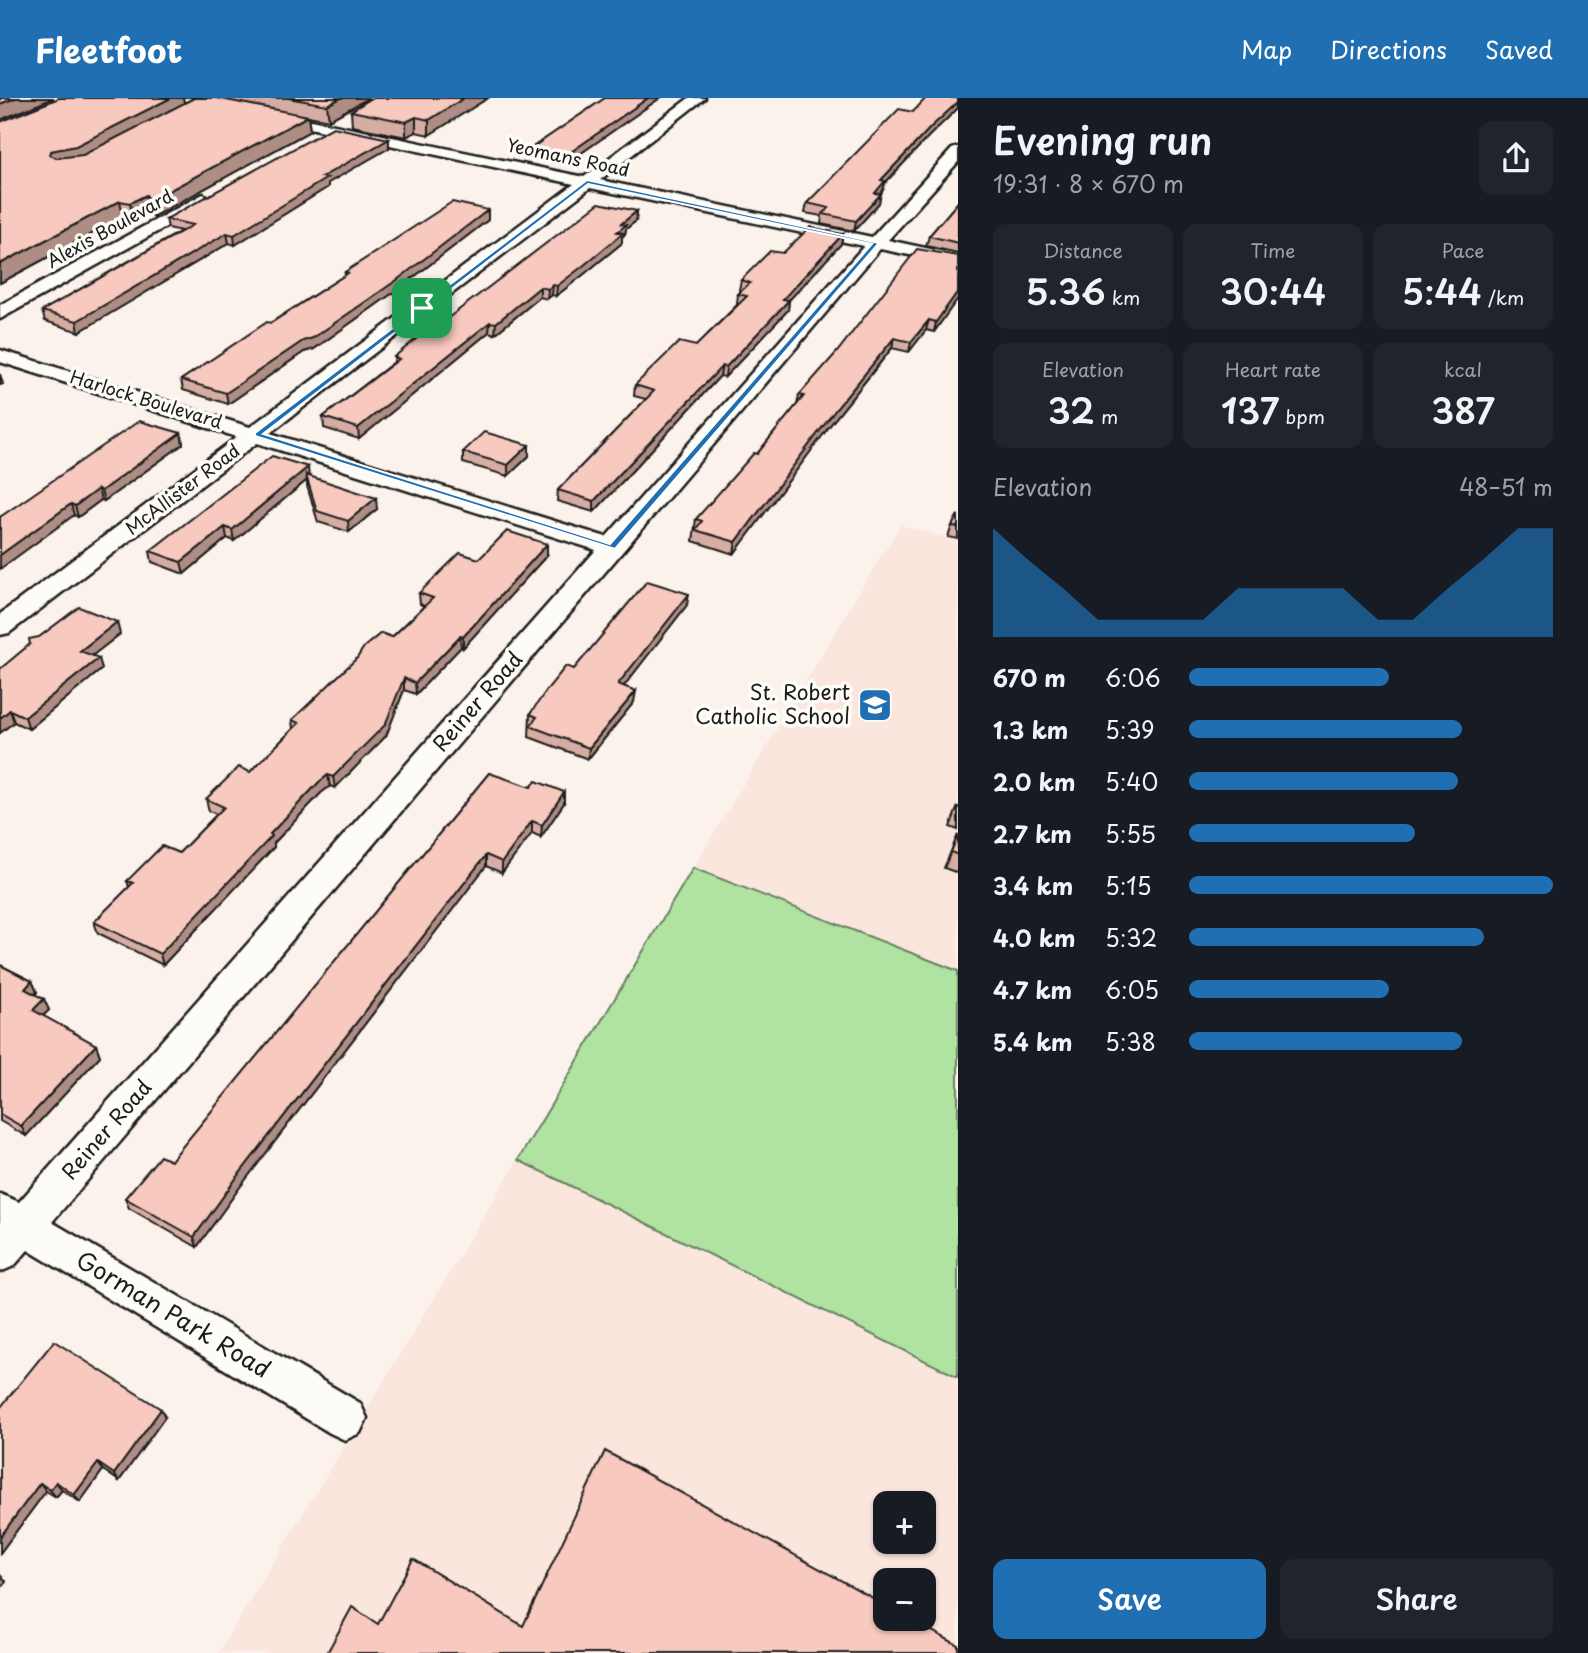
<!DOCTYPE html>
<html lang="en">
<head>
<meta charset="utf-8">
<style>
	:root { --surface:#171b24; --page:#20242c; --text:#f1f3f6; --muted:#9ea1a6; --accent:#1f6fb2 }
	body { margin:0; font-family:"Playpen Sans",sans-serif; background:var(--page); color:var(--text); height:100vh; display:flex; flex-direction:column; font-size:26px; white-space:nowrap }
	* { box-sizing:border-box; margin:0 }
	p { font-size:23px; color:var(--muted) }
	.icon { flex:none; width:38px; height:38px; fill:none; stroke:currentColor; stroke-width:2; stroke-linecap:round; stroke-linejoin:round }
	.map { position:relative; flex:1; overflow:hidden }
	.panel { display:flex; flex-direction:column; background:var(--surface); width:630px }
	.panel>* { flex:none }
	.buttons { position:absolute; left:873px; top:1393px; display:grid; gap:14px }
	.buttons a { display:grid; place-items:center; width:63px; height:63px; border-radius:14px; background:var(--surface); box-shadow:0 2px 5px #0004; font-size:35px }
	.pin { position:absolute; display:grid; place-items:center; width:60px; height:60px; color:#fff; margin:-30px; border-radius:14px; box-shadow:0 4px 10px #0006 }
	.round { display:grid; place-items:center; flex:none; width:74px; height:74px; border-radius:14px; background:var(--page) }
	.head { display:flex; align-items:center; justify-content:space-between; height:119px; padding:0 35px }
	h1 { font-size:38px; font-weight:600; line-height:52px }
	.stats { display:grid; grid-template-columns:repeat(3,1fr); gap:10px; height:119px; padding:7px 35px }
	.stats div { display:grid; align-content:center; border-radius:14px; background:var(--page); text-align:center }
	.stats b { font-size:35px; font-weight:600 }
	.stats small { font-size:19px; font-weight:400 }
	.stats p { font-size:19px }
	.chart { height:196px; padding:14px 35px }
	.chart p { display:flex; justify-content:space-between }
	.chart svg { width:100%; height:126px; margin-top:7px; fill:var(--accent); opacity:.7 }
	.action { display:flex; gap:14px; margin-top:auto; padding:14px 35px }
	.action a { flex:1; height:80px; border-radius:14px; background:var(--accent); color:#fff; font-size:28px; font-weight:600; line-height:80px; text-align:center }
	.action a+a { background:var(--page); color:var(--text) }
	ul { padding:0 35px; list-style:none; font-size:23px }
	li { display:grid; grid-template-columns:112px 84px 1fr; align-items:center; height:52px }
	li i { height:18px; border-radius:9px; background:var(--accent) }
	header { display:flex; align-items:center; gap:42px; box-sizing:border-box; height:98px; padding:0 35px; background:var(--accent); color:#fff }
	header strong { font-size:33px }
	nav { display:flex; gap:38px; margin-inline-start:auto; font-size:24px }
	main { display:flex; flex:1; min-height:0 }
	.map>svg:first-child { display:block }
</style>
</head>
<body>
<header>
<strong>Fleetfoot</strong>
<nav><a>Map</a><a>Directions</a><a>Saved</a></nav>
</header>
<main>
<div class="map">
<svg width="958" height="1555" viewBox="0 0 958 1555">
	<rect width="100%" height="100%" fill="#fcf2ec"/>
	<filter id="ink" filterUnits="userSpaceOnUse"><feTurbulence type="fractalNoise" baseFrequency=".0143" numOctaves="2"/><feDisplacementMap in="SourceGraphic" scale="14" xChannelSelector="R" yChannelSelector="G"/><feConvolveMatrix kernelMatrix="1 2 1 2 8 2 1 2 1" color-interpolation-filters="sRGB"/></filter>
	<g filter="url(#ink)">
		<g fill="#fbe6de" fill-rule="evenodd">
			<path d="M900,427L958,443V873L693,770Z"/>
			<path d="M518,1062L958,1279V1555H218ZM886,1405H924V1444H886ZM886,1482H924V1521H886Z"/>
		</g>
		<path fill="#b0e2a2" stroke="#667f5f" stroke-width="2" d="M693,770L958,873V1279L518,1062Z"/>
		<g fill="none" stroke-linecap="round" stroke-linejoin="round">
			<g stroke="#1c1c1c" stroke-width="5">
				<g id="minor">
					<path d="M162,0H198L229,5L584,79L689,0H705L600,82L872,139L952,51L958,49V64L888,142L958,157V167L880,151L52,1124L360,1305L367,1320L360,1335L345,1342L330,1335L28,1152L14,1168L0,1174V1096L19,1104L596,452L257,345L9,535L0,537V516L237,339L0,264V252L250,329L574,86L229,13L169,4ZM590,90L864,148L606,439L270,335Z"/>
					<path d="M203,96L211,101L209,105L0,221V207Z"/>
				</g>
			</g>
			<use href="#minor" fill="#fdfcf7" fill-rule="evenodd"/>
		</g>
		<g fill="#d5ada3" stroke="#1c1c1c" stroke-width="2">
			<path d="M183,0L184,5L194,0H369L329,22L308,18L310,33L153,119L149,113L133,122L123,119L0,185Z"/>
			<path d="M372,0H488L429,37L416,34L406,39L352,28L351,13Z"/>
			<path d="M605,0H660L567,65L532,58L533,49Z"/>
			<path d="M958,0V10L929,38L885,85L883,92L880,96L879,105L854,133L821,126L822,118L805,115L807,105L913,14Z"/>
			<path d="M389,41V50L328,85V89L235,147L229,145L79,234L45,223L42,213L181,133L168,130L166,121Z"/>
			<path d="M958,104V155L926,148L929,138Z"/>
			<path d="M637,113L636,123L626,131L625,136L622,139V145L583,177L556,198L552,197L547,201L540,199L495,236L489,234L359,341L324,330L323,319L394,264V259L431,233Z"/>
			<path d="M488,122L397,192L314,251L304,254L228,306L183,292L181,282L345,177V174Z"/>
			<path d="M843,136L841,146L789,202L788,212L725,279L720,278L594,414L557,403L558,392L646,301L634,298L635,287L696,248L738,206H737L738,196L741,193L739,192L741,182L783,155Z"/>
			<path d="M958,158V200L934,234L926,232L909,254L892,250L834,322L734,456L693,443L696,421L757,356L797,307L799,297Z"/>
			<path d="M181,335L183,346L104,403L101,402L78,419L74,417L0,419Z"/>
			<path d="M529,347V358L508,378L463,365V354Z"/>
			<path d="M309,378L377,411L349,434L318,424L307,388V382L234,443L227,440L184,476L152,464L150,453Z"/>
			<path d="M958,417V441L948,439L952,428Z"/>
			<path d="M547,457L463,550L461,549L416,596L404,592L386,638L335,690L330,688L321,695L274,745V749L163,867L98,835L94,824L129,789L127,783L179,755L217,716L209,713L206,701L250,674L293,631L292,622L392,539L424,508L420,506L419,495L479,461Z"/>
			<path d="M687,507L624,588L634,604L588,661L529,639L530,616L574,571Z"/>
			<path d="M120,536L92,557L102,571L29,631L14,624L0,635V571Z"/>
			<path d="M489,675L564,705L541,739L532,735L502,775L486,768L240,1089L197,1149L129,1110L125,1100L171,1063Z"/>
			<path d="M958,708V732L950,729Z"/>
			<path d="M958,737V775L944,770Z"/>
			<path d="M0,867L32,883L37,894L35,896L49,912L43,918L96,947L100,958L26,1038L0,1023Z"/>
			<path d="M0,1310L165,1319L119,1383L103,1372L80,1404L62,1392L56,1399L46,1393L0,1455Z"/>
		</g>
		<g fill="#ae8d85" stroke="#1c1c1c" stroke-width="2">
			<path d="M15,0H54L0,22V6Z"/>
			<path d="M171,0H183L185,9L79,63L54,68L49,56L51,53Z"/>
			<path d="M341,0H369L329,22L327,7Z"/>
			<path d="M464,0H488L429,37V22Z"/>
			<path d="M648,0H660L567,65L568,56Z"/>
			<path d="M958,4V10L929,38L885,85L883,92L873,104L875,95L881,82L931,29Z"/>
			<path d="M308,18L310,33L153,119L150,103Z"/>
			<path d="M416,19V34L406,39V24Z"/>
			<path d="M389,41V50L328,85V89L235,147L234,137L322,79Z"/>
			<path d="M881,96L879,105L854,133L856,123Z"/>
			<path d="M146,97L149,113L133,122L130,105Z"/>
			<path d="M120,103L123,119L0,185V166Z"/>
			<path d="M488,112V122L397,192L314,251L304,254L228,306L226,295Z"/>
			<path d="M637,113L636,123L626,131L625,136L622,139V145L583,177L556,198L557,188L621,126Z"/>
			<path d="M227,135L229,145L79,234L77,223Z"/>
			<path d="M843,136L841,146L781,211L783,201Z"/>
			<path d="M553,187L552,197L547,201L548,191Z"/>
			<path d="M540,189V199L495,236L496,225Z"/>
			<path d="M958,193V200L934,234L936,224Z"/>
			<path d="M789,202L788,212L725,279L726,269Z"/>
			<path d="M929,222L926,232L909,254L911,244Z"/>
			<path d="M490,224L489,234L359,341L358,330Z"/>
			<path d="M894,240L892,250L834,322L734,456L736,444L836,311Z"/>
			<path d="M722,268L720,278L594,414V403Z"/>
			<path d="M0,276L3,286L0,287Z"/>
			<path d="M181,335L183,346L104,403L101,393Z"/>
			<path d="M529,347V358L508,378V367Z"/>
			<path d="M308,369L309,380L306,377L307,382L234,443L232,432Z"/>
			<path d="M98,391L101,402L78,419L75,408Z"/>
			<path d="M376,400L377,411L349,434L348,423Z"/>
			<path d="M71,406L74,417L0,471V457Z"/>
			<path d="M225,429L227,440L184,476L181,464Z"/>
			<path d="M547,446V457L463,550V539Z"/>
			<path d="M689,496L687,507L616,598L618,586Z"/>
			<path d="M117,524L120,536L84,564L80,553Z"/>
			<path d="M460,538L461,549L416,596L415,585Z"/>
			<path d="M99,560L102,571L29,631L25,619Z"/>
			<path d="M404,580V592L386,638L335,690L333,679Z"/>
			<path d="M636,593L634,604L588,661L589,650Z"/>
			<path d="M10,612L14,624L0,635V620Z"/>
			<path d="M328,677L330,688L321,695L274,745V749L163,867L160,856L270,736L319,684Z"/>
			<path d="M564,694V705L541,739L542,727Z"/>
			<path d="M532,723V735L502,775V764Z"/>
			<path d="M486,757V768L240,1089L197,1149L194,1139L237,1079Z"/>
			<path d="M32,883L37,894L30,902L25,891Z"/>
			<path d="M44,901L49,912L38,923L33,912Z"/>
			<path d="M96,947L100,958L26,1038L21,1028Z"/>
			<path d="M161,1311L165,1319L119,1383L114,1376Z"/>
			<path d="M98,1365L103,1372L80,1404L74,1397Z"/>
			<path d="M56,1384L62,1392L56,1399L50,1392Z"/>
			<path d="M40,1385L46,1393L0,1455V1439Z"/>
			<path d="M0,1477L6,1483L0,1492Z"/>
		</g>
		<g fill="#f8c9be" stroke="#1c1c1c" stroke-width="2">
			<path d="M0,0H15L0,6Z"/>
			<path d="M59,0H171L76,48L51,53L49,56L56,60L83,57L194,0H216L308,18L150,103L146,97L130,105L120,103L0,166V24Z"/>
			<path d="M288,0H341L327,7Z"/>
			<path d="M372,0H464L429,22L416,19L406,24L351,13Z"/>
			<path d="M605,0H648L568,56L533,49Z"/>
			<path d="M926,0H958V4L931,29L881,82L885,83L875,95L881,96L856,123L823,116L829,110L807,105L899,11L913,14Z"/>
			<path d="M333,29L389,41L322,79L327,80L234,137L227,135L77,223L42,213L193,127L166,121Z"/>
			<path d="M452,104L488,112L397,182L313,240L303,243L226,295L181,282L267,224L271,225L348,175L345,174Z"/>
			<path d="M958,104V145L929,138Z"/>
			<path d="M599,105L637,113L621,126L626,127L617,134L623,135L583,168L557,188L553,187L548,191L540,189L496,225L490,224L358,330L323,319L399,261L394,259L427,232L431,233Z"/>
			<path d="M810,129L843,136L783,201L789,202L726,269L722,268L594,403L558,392L654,293L635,287L679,244L696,248L747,198L738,196L750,185L741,182L770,153L783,155Z"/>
			<path d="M917,151L958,158V193L936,224L929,222L911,244L894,240L836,311L736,444L695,432L702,423L696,421L754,355L757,356L804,298L799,297L837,254Z"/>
			<path d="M139,323L181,335L101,393L98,391L75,408L71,406L0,457V419Z"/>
			<path d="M484,334L529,347L508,367L463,354Z"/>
			<path d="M272,358L308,369L232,432L225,429L181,464L150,453Z"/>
			<path d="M306,377L376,400L348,423L317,413Z"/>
			<path d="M958,417V429L952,428Z"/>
			<path d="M507,433L547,446L463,539L460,538L415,585L404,580L385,627L333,679L328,677L319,684L270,736L272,738L160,856L94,824L133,785L127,783L162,748L179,755L224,709L206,701L239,669L250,674L299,625L292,622L357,560L364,549L381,535L392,539L433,500L419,495L460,455L479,461Z"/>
			<path d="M647,483L689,496L618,586L636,593L589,650L530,628L537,619L530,616L548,590L566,568L574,571Z"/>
			<path d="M79,509L117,524L80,553L99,560L25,619L10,612L0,620V571L30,546L29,541L39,539Z"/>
			<path d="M489,675L531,689L536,683L564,694L542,727L532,723L502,764L486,757L237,1079L194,1139L125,1100L160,1058L171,1063L173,1060Z"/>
			<path d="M958,737V757L951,754Z"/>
			<path d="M0,867L32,883L25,891L44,901L33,912L96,947L21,1028L0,1016Z"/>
			<path d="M54,1243L161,1311L114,1376L98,1365L74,1397L56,1384L50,1392L40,1385L0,1439V1310Z"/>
			<path d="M605,1353L886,1507V1521H910L958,1547V1555H327L352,1509L378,1526L413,1461L523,1528Z"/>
		</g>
	</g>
	<path fill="#1f6fb2" stroke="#fff" stroke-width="2" fill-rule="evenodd" d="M587,82L879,145L615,451L255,338V335ZM588,86L872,146L610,446L263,336Z"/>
	<defs>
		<g id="school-square" transform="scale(1.75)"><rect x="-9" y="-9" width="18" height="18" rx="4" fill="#1f6fb2" stroke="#fdfcf7"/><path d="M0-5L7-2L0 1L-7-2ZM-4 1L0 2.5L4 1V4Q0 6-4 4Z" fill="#fff"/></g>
	</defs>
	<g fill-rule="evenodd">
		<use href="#school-square" x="875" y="607"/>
	</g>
	<g text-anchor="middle" stroke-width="7" stroke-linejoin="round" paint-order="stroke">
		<g font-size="18" fill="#1c1c1c" stroke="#fdfcf7">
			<text transform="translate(568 60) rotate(12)" y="6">Yeomans Road</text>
			<text transform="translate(110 131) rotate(-29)" y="6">Alexis Boulevard</text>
			<text transform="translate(146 302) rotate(17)" y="6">Harlock Boulevard</text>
			<text transform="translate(183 392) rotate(-37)" y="6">McAllister Road</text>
		</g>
		<g font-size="21" fill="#1c1c1c" stroke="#fdfcf7" text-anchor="end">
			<text x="850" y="602">St. Robert<tspan x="850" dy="24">Catholic School</tspan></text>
		</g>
		<g font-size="21" fill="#1c1c1c" stroke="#fdfcf7">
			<text transform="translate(478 604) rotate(-49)" y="7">Reiner Road</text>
			<text transform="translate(107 1032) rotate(-49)" y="7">Reiner Road</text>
		</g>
		<g font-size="24" fill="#1c1c1c" stroke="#fdfcf7">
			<text transform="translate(173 1217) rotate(31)" y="8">Gorman Park Road</text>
		</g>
	</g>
</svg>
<div class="buttons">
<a>+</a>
<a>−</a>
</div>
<div class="pin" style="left:422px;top:210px;background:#1e9e55"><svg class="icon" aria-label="arrive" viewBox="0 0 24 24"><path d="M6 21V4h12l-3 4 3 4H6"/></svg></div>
</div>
<section class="panel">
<div class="head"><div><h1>Evening run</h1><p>19:31 · 8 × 670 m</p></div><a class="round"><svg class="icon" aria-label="share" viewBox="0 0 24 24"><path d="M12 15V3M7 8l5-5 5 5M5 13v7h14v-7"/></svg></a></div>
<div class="stats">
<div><p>Distance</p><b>5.36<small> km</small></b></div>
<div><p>Time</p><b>30:44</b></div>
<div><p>Pace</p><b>5:44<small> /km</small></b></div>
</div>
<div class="stats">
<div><p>Elevation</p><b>32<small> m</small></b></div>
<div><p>Heart rate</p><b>137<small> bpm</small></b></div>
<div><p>kcal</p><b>387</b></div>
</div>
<div class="chart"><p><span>Elevation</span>48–51 m</p>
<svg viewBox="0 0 160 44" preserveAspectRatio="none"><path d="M0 44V6L10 17L20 27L30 38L40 38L50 38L60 38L70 27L80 27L90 27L100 27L110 38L120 38L130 27L140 17L150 6L160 6V44z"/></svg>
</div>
<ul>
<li><b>670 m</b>6:06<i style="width:55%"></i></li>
<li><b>1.3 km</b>5:39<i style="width:75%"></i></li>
<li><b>2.0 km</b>5:40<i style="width:74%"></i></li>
<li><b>2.7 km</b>5:55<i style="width:62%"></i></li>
<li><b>3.4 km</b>5:15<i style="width:100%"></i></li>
<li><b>4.0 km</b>5:32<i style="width:81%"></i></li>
<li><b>4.7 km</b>6:05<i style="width:55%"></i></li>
<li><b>5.4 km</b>5:38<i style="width:75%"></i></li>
</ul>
<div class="action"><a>Save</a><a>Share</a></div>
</section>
</main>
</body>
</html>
